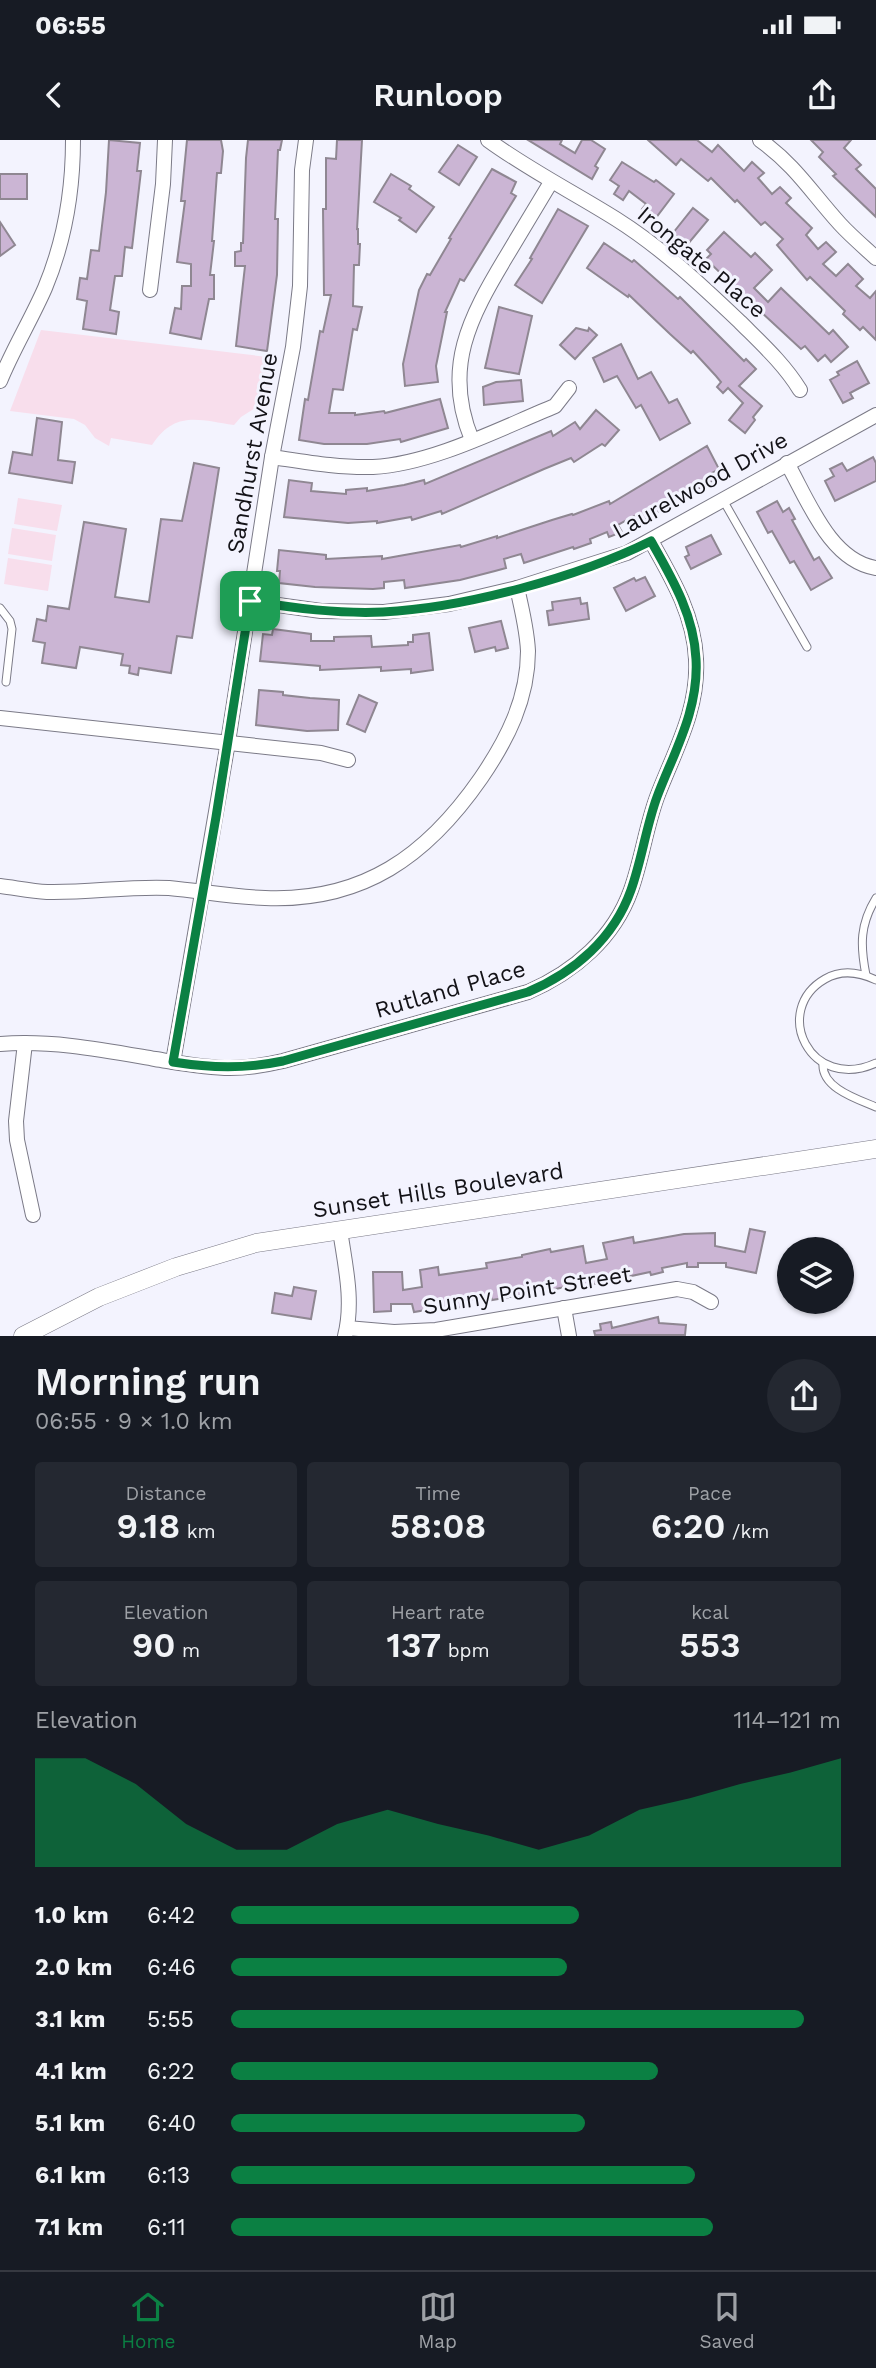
<!DOCTYPE html>
<html lang="en">
<head>
<meta charset="utf-8">
<style>
	:root { --surface:#171b24; --page:#242831; --text:#f1f3f6; --muted:#9ea1a6; --line:#363941; --accent:#0b8043 }
	body { margin:0; font-family:"Work Sans",sans-serif; background:var(--page); color:var(--text); height:100vh; display:flex; flex-direction:column; font-size:26px; white-space:nowrap }
	* { box-sizing:border-box; margin:0 }
	p { font-size:23px; color:var(--muted) }
	.icon { flex:none; width:38px; height:38px; fill:none; stroke:currentColor; stroke-width:2; stroke-linecap:round; stroke-linejoin:round }
	.map { position:relative; height:1196px; overflow:hidden }
	.panel { display:flex; flex-direction:column; background:var(--surface); flex:1 }
	.panel>* { flex:none }
	.tools { position:absolute; left:777px; top:1097px; display:grid; gap:14px }
	.tools a { display:grid; place-items:center; width:77px; height:77px; border-radius:50%; background:var(--surface); box-shadow:0 2px 5px #0004; font-size:35px }
	.pin { position:absolute; display:grid; place-items:center; width:60px; height:60px; color:#fff; margin:-30px; border-radius:14px; box-shadow:0 4px 10px #0006 }
	.round { display:grid; place-items:center; flex:none; width:74px; height:74px; border-radius:37px; background:var(--page) }
	.overview { display:flex; align-items:center; justify-content:space-between; height:119px; padding:0 35px }
	h1 { font-size:38px; font-weight:600; line-height:52px }
	.figures { display:grid; grid-template-columns:repeat(3,1fr); gap:10px; height:119px; padding:7px 35px }
	.figures div { display:grid; align-content:center; border-radius:7px; background:var(--page); text-align:center }
	.figures b { font-size:35px; font-weight:600 }
	.figures small { font-size:19px; font-weight:400 }
	.figures p { font-size:19px }
	.chart { height:196px; padding:14px 35px }
	.chart p { display:flex; justify-content:space-between }
	.chart svg { width:100%; height:126px; margin-top:7px; fill:var(--accent); opacity:.7 }
	ul { padding:0 35px; list-style:none; font-size:23px }
	li { display:grid; grid-template-columns:112px 84px 1fr; align-items:center; height:52px }
	li i { height:18px; border-radius:9px; background:var(--accent) }
	.status { display:flex; justify-content:space-between; align-items:center; height:49px; padding:0 35px; background:var(--surface); direction:ltr }
	.status svg { height:19px; fill:currentColor }
	header { display:flex; justify-content:space-between; align-items:center; height:91px; padding:0 35px; background:var(--surface); font-size:32px; font-weight:600 }
	.dock { display:flex; justify-content:space-around; align-items:center; height:98px; border-top:2px solid var(--line); background:var(--surface); font-size:19px; color:var(--muted) }
	.dock a { display:grid; justify-items:center; gap:4px }
	.dock .on { color:var(--accent) }
	.map>svg:first-child { display:block }
</style>
</head>
<body>
<div class="status"><b>06:55</b><svg viewBox="0 0 49 12"><path d="M0 12V9h3v3zM5 12V6h3v6zM10 12V3h3v9zM15 12V0h3v12zM26 1h20v11H26zM47 4h2v5h-2z"/></svg></div>
<header><svg class="icon" aria-label="back" viewBox="0 0 24 24"><path d="M15 5l-7 7 7 7"/></svg>Runloop<svg class="icon" aria-label="share" viewBox="0 0 24 24"><path d="M12 15V3M7 8l5-5 5 5M5 13v7h14v-7"/></svg></header>
<div class="map">
<svg width="876" height="1196" viewBox="0 0 876 1196">
	<rect width="100%" height="100%" fill="#f3f3fe"/>
	<g fill="#f8deec">
		<path d="M41,190L276,218L268,260L241,277L234,285C199,280 175,270 152,305L111,298L109,306L95,298L85,285L74,279L10,271Z"/>
		<path d="M18,358L62,365L57,391L14,384Z"/>
		<path d="M12,388L56,395L52,421L8,414Z"/>
		<path d="M8,418L52,425L48,451L4,444Z"/>
	</g>
	<g fill="#cbb5d4" stroke="#8f8792" stroke-width="2">
		<path d="M109,0L140,3L137,31H141L132,108L125,107L122,136H115L110,170L119,172L116,194L83,189L87,161L77,159L80,138L87,139L91,110L99,111L106,52Z"/>
		<path d="M187,0H221L223,11L221,33H217L212,101H214L210,135H214V159H209L201,199L170,193L175,168L181,169L182,146H191V124L177,122L185,61H181Z"/>
		<path d="M248,0H282L280,10H278L275,79H278L277,135L267,211L236,206L245,126H235V112L241,111V103H243L246,18Z"/>
		<path d="M337,0H362L357,90L358,88V104H360L359,125H354L353,166L362,167L357,190L353,189L343,250L333,249L329,273H355V275L384,271L385,273L440,259L448,288L401,302L400,299L367,304H324L299,300L305,259L308,260L320,191L323,192L331,155H324L323,69H326V18L336,19Z"/>
		<path d="M528,0H562L560,4L575,13L582,0H591L605,9L595,26L598,28L592,39Z"/>
		<path d="M648,0H697L712,12L718,5L744,31L752,22L764,33L758,38L772,54L780,47L791,58L786,63L812,88L806,95L818,109L826,102L836,112L823,124L836,136L848,124L863,139L856,146L870,158L876,151V200L863,187L860,190L843,174L845,171L810,137L807,140L777,105L783,99L765,82L761,85L737,60L735,62L711,38L708,41L681,19L676,25Z"/>
		<path d="M811,0H851L844,8L861,25L856,29L876,49V77L833,36L836,34L819,17L823,12Z"/>
		<path d="M458,5L477,17L459,45L439,32Z"/>
		<path d="M622,22L654,42L656,40L674,54L655,79L642,69L646,64L629,51L623,60L614,54L619,46L610,40Z"/>
		<path d="M492,29L516,42L511,53L516,56L464,141L460,139L445,172H447L436,226L438,242L405,246L403,224L419,150L427,134L430,135L451,99L449,98Z"/>
		<rect x="0" y="34" width="27" height="25"/>
		<path d="M391,34L411,46L409,49L434,67L416,92L399,80L401,78L374,62Z"/>
		<path d="M693,68L708,80L687,105L673,93Z"/>
		<path d="M558,69L588,86L542,163L515,145L532,119L530,118Z"/>
		<path d="M0,82L15,105L0,116Z"/>
		<path d="M724,92L751,117L755,113L772,130L754,148L768,162L781,148L829,194L833,190L848,207L831,222L825,215L818,221L805,206L801,209L748,160L706,119L711,114L707,110Z"/>
		<path d="M604,103L632,122L634,120L678,159L680,157L744,221L746,219L756,229L739,246L762,266L753,277L755,280L745,293L729,280L743,263L728,248L723,253L717,247L721,242L716,236L693,211L691,213L670,194L629,155L628,157L587,128Z"/>
		<path d="M499,167L532,176L519,234L485,228Z"/>
		<path d="M576,188L588,191L589,188L597,195L575,219L560,205Z"/>
		<path d="M621,204L638,239L651,232L669,263L677,259L690,283L660,300L641,265L636,268L617,236L604,242L593,218Z"/>
		<path d="M857,221L869,243L850,253L853,258L843,263L830,240L839,235L837,232Z"/>
		<path d="M521,240L523,261L484,265L483,247L496,242Z"/>
		<path d="M596,270L619,290L605,306L602,304L574,322L571,318L544,329L442,374L441,371L412,380L411,377L377,383V381L348,383L284,377L289,340L312,343L311,351L346,354V350L367,348V351L404,345L424,340L425,344L551,291L553,296L575,282L580,289Z"/>
		<path d="M37,278L62,282L58,320L75,322L72,343L9,333L13,312L32,315Z"/>
		<path d="M707,306L719,329L710,334L714,340L638,383L634,376L618,385L622,392L609,397L607,392L590,399L591,403L574,409L573,407L524,423L521,414L504,419L506,428L495,431L460,440L405,448L404,440L384,442V448L373,449L315,447L279,443L280,431H277L279,410L326,415V419L382,416V419L460,405L461,407L497,396V398L552,380L572,374L573,375L609,361L610,364Z"/>
		<path d="M873,317L876,323V341L835,361L825,341L834,336L830,329L842,323L847,331Z"/>
		<path d="M194,323L219,328L192,498L177,496L171,533L139,528L138,535L129,533L130,526L121,525L123,514L80,507L76,528L42,523L45,503L33,501L37,479L46,481L48,466L69,469L84,382L126,389L115,457L149,462L161,379L182,381Z"/>
		<path d="M777,361L783,372L789,368L795,379L792,380L814,420L819,417L832,438L811,450L794,421L790,423L772,391L768,393L757,372Z"/>
		<path d="M711,395L721,414L691,429L685,417L689,415L686,407Z"/>
		<path d="M645,437L655,456L626,471L614,448L634,438L636,441Z"/>
		<path d="M580,458L581,464L587,463L589,479L549,485L547,471L553,470L552,462Z"/>
		<path d="M501,481L508,508L496,511L495,507L475,512L469,488Z"/>
		<path d="M273,489L311,494V501H334V497L371,496L372,507L408,505V502H413V495L429,493L433,530L411,533V529L381,531V527L320,530V526L260,521L263,494L272,495Z"/>
		<path d="M259,550L283,552V555L310,558L339,560L338,590L307,591L256,585Z"/>
		<path d="M359,555L377,563L365,592L347,584Z"/>
		<path d="M750,1089L765,1092L756,1133L726,1127V1123H698V1127H687V1123L662,1128L663,1132L651,1135L650,1132L571,1149L570,1146L541,1152L539,1144L520,1148L521,1155L492,1160L491,1157L466,1160L467,1166L455,1168V1165L414,1172L412,1164H391V1171L374,1172L373,1132H402L403,1150L422,1147L420,1130L438,1127L439,1135L487,1128L486,1123L522,1117V1115L550,1109L551,1112L583,1106L586,1123L607,1119L603,1103L633,1097L634,1103L684,1094L715,1093V1106L745,1112Z"/>
		<path d="M294,1147L316,1151L311,1179L272,1173L275,1153L292,1156Z"/>
		<path d="M658,1177L659,1183L686,1185L685,1195H595L594,1191L601,1190L600,1184L611,1182L612,1188Z"/>
	</g>
	<g fill="none" stroke-linecap="round" stroke-linejoin="round">
		<g stroke="#7b7a87" stroke-width="9">
			<g id="service">
				<path d="M723,360L807,507"/>
				<path d="M0,468L10,481L12,489L6,542"/>
				<path d="M866,835C860,805 860,784 876,758"/>
				<path d="M876,840C859,832 842,829 825,839C771,870 810,953 876,923"/>
				<path d="M823,923C821,948 857,959 876,967"/>
			</g>
		</g>
		<g stroke="#7b7a87" stroke-width="16">
			<g id="minor">
				<path d="M488,0C529,30 573,52 616,79C662,108 701,145 740,182C762,204 784,224 800,250"/>
				<path d="M760,0C796,26 811,52 840,84C851,96 864,107 876,118"/>
				<path d="M150,150L163,44L165,0"/>
				<path d="M0,241C13,209 31,180 45,148C65,100 73,52 73,0"/>
				<path d="M472,300C442,228 470,177 506,117C521,92 536,67 551,42"/>
				<path d="M272,317C306,322 339,328 373,327C432,324 501,288 555,266L569,248"/>
				<path d="M787,323C808,360 830,421 876,428"/>
				<path d="M250,461L321,471L384,472L449,464L517,448L627,413L876,275"/>
				<path d="M0,578L321,613L348,620"/>
				<path d="M0,746C16,748 32,751 47,752C88,753 129,746 169,748C201,751 233,757 265,758C363,762 427,716 481,638C507,600 528,559 528,511C527,490 522,469 517,448"/>
				<path d="M25,903L16,981L17,1000L33,1075"/>
				<path d="M0,904C53,900 103,910 155,919C180,923 205,928 230,928C248,928 266,925 283,921L528,852C574,832 614,798 631,750C642,719 646,687 657,657C674,612 699,570 696,519C694,475 672,438 651,401"/>
				<path d="M173,922L228,602L272,317L293,207L300,146L302,30L306,0"/>
				<path d="M340,1090C345,1125 354,1161 345,1196"/>
				<path d="M564,1168L569,1196"/>
				<path d="M347,1188L394,1192L436,1190L677,1149L693,1152L711,1162"/>
			</g>
		</g>
		<g stroke="#7b7a87" stroke-width="19">
			<path id="tertiary" d="M23,1196L99,1157L176,1127L256,1103L876,1009"/>
		</g>
		<use href="#service" stroke="#fff" stroke-width="7"/>
		<use href="#minor" stroke="#fff" stroke-width="14"/>
		<use href="#tertiary" stroke="#fff" stroke-width="18"/>
	</g>
	<g fill="none" stroke-linecap="round" stroke-linejoin="round">
		<g stroke="#fff" stroke-width="14">
			<path id="route" d="M651,401C672,438 694,475 696,519C699,570 674,612 657,657C646,687 642,719 631,750C614,798 575,832 528,852L283,921C245,929 211,928 173,922L216,677L250,461C294,468 338,474 383,472C465,468 578,437 651,401Z"/>
		</g>
		<use href="#route" stroke="#0b8043" stroke-width="9"/>
	</g>
	<g text-anchor="middle" stroke-width="6" stroke-linejoin="round" paint-order="stroke">
		<g font-size="23" fill="#131217" stroke="#f3f3fe">
			<text transform="translate(702 122) rotate(40)" y="8">Irongate Place</text>
			<text transform="translate(252 313) rotate(-80)" y="8">Sandhurst Avenue</text>
			<text transform="translate(700 345) rotate(-29)" y="8">Laurelwood Drive</text>
			<text transform="translate(450 849) rotate(-16)" y="8">Rutland Place</text>
			<text transform="translate(438 1050) rotate(-9)" y="8">Sunset Hills Boulevard</text>
			<text transform="translate(527 1150) rotate(-9)" y="8">Sunny Point Street</text>
		</g>
	</g>
</svg>
<div class="tools">
<a><svg class="icon" aria-label="layers" viewBox="0 0 24 24"><path d="M12 4l9 5-9 5-9-5zM3 14l9 5 9-5"/></svg></a>
</div>
<div class="pin" style="left:250px;top:461px;background:#1e9e55"><svg class="icon" aria-label="arrive" viewBox="0 0 24 24"><path d="M6 21V4h12l-3 4 3 4H6"/></svg></div>
</div>
<section class="panel">
<div class="overview"><div><h1>Morning run</h1><p>06:55 · 9 × 1.0 km</p></div><a class="round"><svg class="icon" aria-label="share" viewBox="0 0 24 24"><path d="M12 15V3M7 8l5-5 5 5M5 13v7h14v-7"/></svg></a></div>
<div class="figures">
<div><p>Distance</p><b>9.18<small> km</small></b></div>
<div><p>Time</p><b>58:08</b></div>
<div><p>Pace</p><b>6:20<small> /km</small></b></div>
</div>
<div class="figures">
<div><p>Elevation</p><b>90<small> m</small></b></div>
<div><p>Heart rate</p><b>137<small> bpm</small></b></div>
<div><p>kcal</p><b>553</b></div>
</div>
<div class="chart"><p><span>Elevation</span>114–121 m</p>
<svg viewBox="0 0 160 44" preserveAspectRatio="none"><path d="M0 44V6L10 6L20 15L30 29L40 38L50 38L60 29L70 24L80 29L90 33L100 38L110 33L120 24L130 20L140 15L150 11L160 6V44z"/></svg>
</div>
<ul>
<li><b>1.0 km</b>6:42<i style="width:57%"></i></li>
<li><b>2.0 km</b>6:46<i style="width:55%"></i></li>
<li><b>3.1 km</b>5:55<i style="width:94%"></i></li>
<li><b>4.1 km</b>6:22<i style="width:70%"></i></li>
<li><b>5.1 km</b>6:40<i style="width:58%"></i></li>
<li><b>6.1 km</b>6:13<i style="width:76%"></i></li>
<li><b>7.1 km</b>6:11<i style="width:79%"></i></li>
</ul>
</section>
<nav class="dock">
<a class="on"><svg class="icon" aria-label="home" viewBox="0 0 24 24"><path d="M3 11l9-7 9 7M6 9v11h12V9"/></svg>Home</a>
<a><svg class="icon" aria-label="map" viewBox="0 0 24 24"><path d="M3 6l6-2 6 2 6-2v14l-6 2-6-2-6 2zM9 4v14M15 6v14"/></svg>Map</a>
<a><svg class="icon" aria-label="saved" viewBox="0 0 24 24"><path d="M7 4h10v16l-5-4-5 4z"/></svg>Saved</a>
</nav>
</body>
</html>
